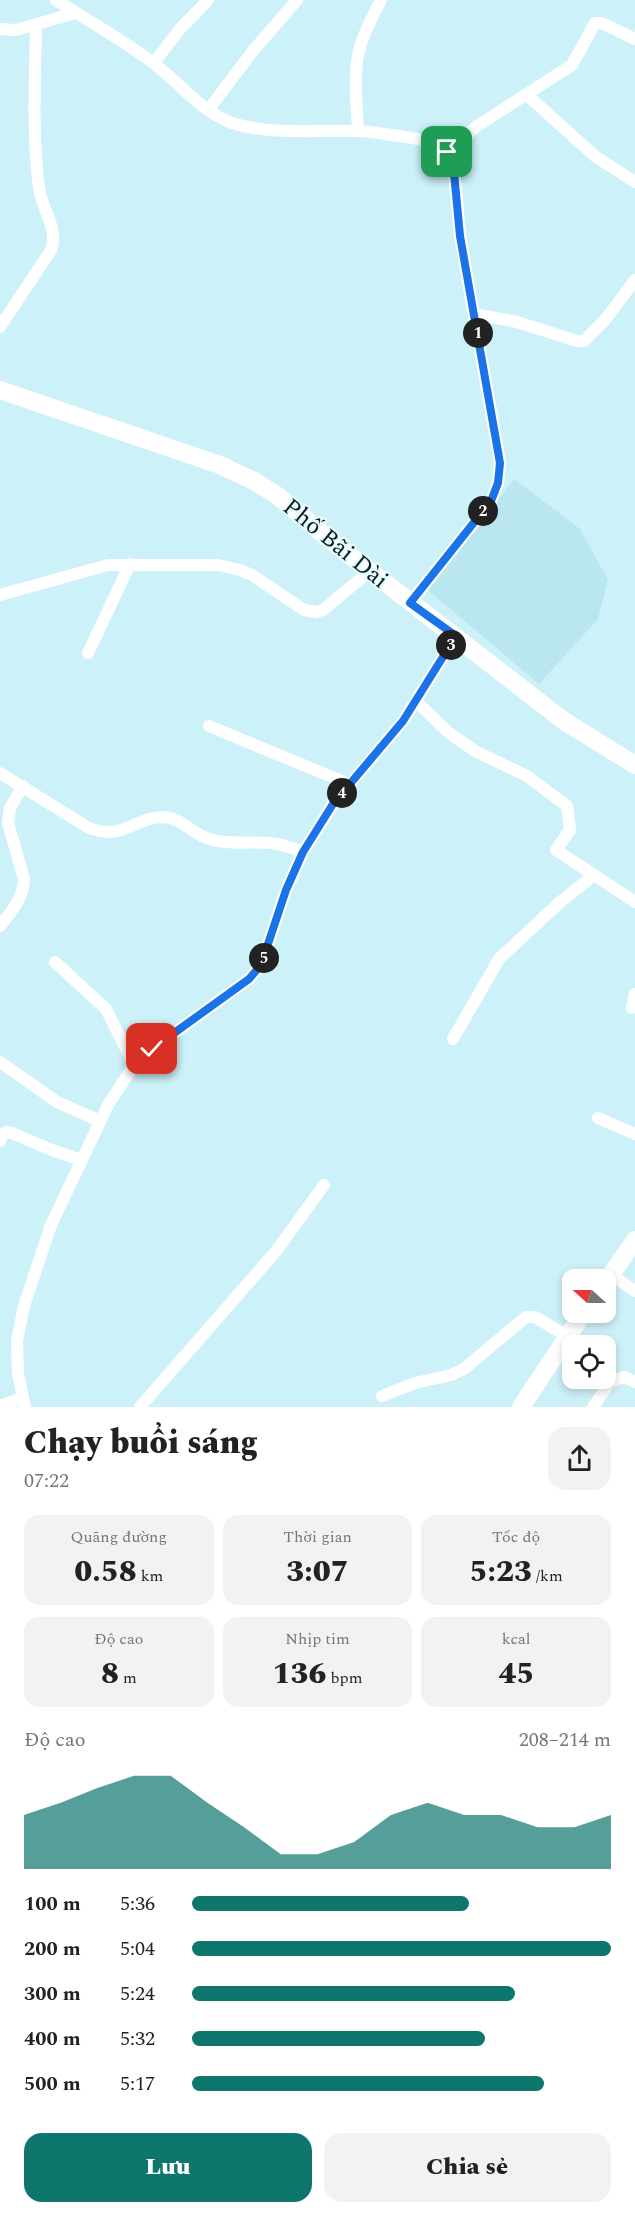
<!DOCTYPE html>
<html lang="vi">
<head>
<meta charset="utf-8">
<style>
	:root { --surface:#fff; --page:#f2f2f2; --text:#222; --muted:#767676; --accent:#0f766e }
	body { margin:0; font-family:Spectral,serif; background:var(--page); color:var(--text); height:100vh; display:flex; flex-direction:column; font-size:22px; white-space:nowrap }
	* { box-sizing:border-box; margin:0 }
	p { font-size:20px; color:var(--muted) }
	.icon { flex:none; width:33px; height:33px; fill:none; stroke:currentColor; stroke-width:2; stroke-linecap:round; stroke-linejoin:round }
	.map { position:relative; height:1407px; overflow:hidden }
	.sheet { display:flex; flex-direction:column; background:var(--surface); flex:1 }
	.sheet>* { flex:none }
	.needle { width:39px; rotate:291deg }
	.tools { position:absolute; left:562px; top:1269px; display:grid; gap:12px }
	.tools a { display:grid; place-items:center; width:54px; height:54px; border-radius:12px; background:var(--surface); box-shadow:0 3px 9px #0003; font-size:30px }
	.pin { position:absolute; display:grid; place-items:center; width:51px; height:51px; color:#fff; margin:-26px; border-radius:12px; box-shadow:0 3px 9px #0006 }
	.km { position:absolute; width:30px; height:30px; margin:-15px; border-radius:50%; background:#222; color:#fff; font-size:16px; line-height:30px; text-align:center }
	.round { display:grid; place-items:center; flex:none; width:63px; height:63px; border-radius:18px; background:var(--page) }
	.overview { display:flex; align-items:center; justify-content:space-between; height:102px; padding:0 24px }
	h1 { font-size:33px; font-weight:800; line-height:45px }
	.figures { display:grid; grid-template-columns:repeat(3,1fr); gap:9px; height:102px; padding:6px 24px }
	.figures div { display:grid; align-content:center; border-radius:15px; background:var(--page); text-align:center }
	.figures b { font-size:30px; font-weight:800 }
	.figures small { font-size:16px; font-weight:400 }
	.figures p { font-size:16px }
	.chart { height:168px; padding:12px 24px }
	.chart p { display:flex; justify-content:space-between }
	.chart svg { width:100%; height:108px; margin-top:6px; fill:var(--accent); opacity:.7 }
	.action { display:flex; gap:12px; margin-top:auto; padding:12px 24px }
	.action a { flex:1; height:69px; border-radius:18px; background:var(--accent); color:#fff; font-size:24px; font-weight:800; line-height:69px; text-align:center }
	.action a+a { background:var(--page); color:var(--text) }
	ul { padding:0 24px; list-style:none; font-size:20px }
	li { display:grid; grid-template-columns:96px 72px 1fr; align-items:center; height:45px }
	li i { height:15px; border-radius:8px; background:var(--accent) }
	.map>svg:first-child { display:block }
</style>
</head>
<body>
<div class="map">
<svg width="635" height="1407" viewBox="0 0 635 1407">
	<rect width="100%" height="100%" fill="#cdf1f8"/>
	<path fill="#b9e6ef" d="M514,479L580,529L608,580L598,619L539,684L428,590Z"/>
	<g fill="none" stroke-linecap="round" stroke-linejoin="round">
		<g stroke="#fff" stroke-width="12">
			<path d="M56,0C88,21 122,39 152,62C178,81 201,112 232,123C269,135 316,130 355,131C367,131 379,133 391,135C411,137 431,140 447,152C459,178 456,210 461,238C472,313 488,388 500,463L498,483L491,501L410,603"/>
			<path d="M0,29L16,30L75,13"/>
			<path d="M154,63L179,30L208,0"/>
			<path d="M527,95L596,157L635,182"/>
			<path d="M209,109L252,52L297,0"/>
			<path d="M358,131C357,105 353,76 359,51C363,33 373,16 381,0"/>
			<path d="M447,152L477,126L572,65L595,23H602L635,39"/>
			<path d="M474,314L517,322L577,341H584L605,320L635,280"/>
			<path d="M0,327L51,250C59,228 42,210 39,188C32,134 35,80 36,26"/>
			<path d="M0,595L108,565H218L240,570L252,575L304,610L316,612L323,610L370,571"/>
			<path d="M88,653L130,564"/>
			<path d="M417,702L449,733L475,751L527,776L567,806L570,830L556,850L594,875"/>
			<path d="M209,726L349,784"/>
			<path d="M0,773L89,828C124,841 134,817 164,817C181,818 193,834 209,839C231,846 254,840 277,844C286,845 295,849 303,852"/>
			<path d="M0,926C11,912 24,898 24,879L8,823L10,808L23,786"/>
			<path d="M55,962L106,1009L134,1065"/>
			<path d="M632,1008L635,994"/>
			<path d="M453,1039L499,959L559,903L594,875L635,902"/>
			<path d="M0,1062L57,1102L100,1121"/>
			<path d="M598,1118L635,1134"/>
			<path d="M0,1141L2,1135L7,1132L12,1133L49,1149L81,1160"/>
			<path d="M611,1275L635,1291"/>
			<path d="M382,1396L415,1383L451,1375L464,1369L526,1317H535L567,1336"/>
			<path d="M0,1406L22,1398"/>
			<path d="M25,1407L18,1374L17,1341L24,1306L51,1225L108,1105L134,1065L152,1049L249,979L261,965L286,890L303,852L333,804L403,721L456,636"/>
			<path d="M140,1407L277,1250L324,1185"/>
			<path d="M593,1407L610,1382L624,1377L635,1382"/>
		</g>
		<g stroke="#fff" stroke-width="18">
			<path d="M0,390L220,465L256,482L278,496L330,540L564,721L635,765"/>
			<path d="M606,1282L635,1240"/>
			<path d="M521,1407L584,1312"/>
		</g>
	</g>
	<g fill="none" stroke-linecap="round" stroke-linejoin="round">
		<g stroke="#fff" stroke-width="12">
			<path id="route" d="M152,1049L249,979L261,965L286,890L303,852L333,804L403,721L456,636L410,603L491,501L498,483L500,463L460,236L454,173L447,152"/>
		</g>
		<use href="#route" stroke="#1a73e8" stroke-width="8"/>
	</g>
	<g text-anchor="middle" stroke-width="4.5" stroke-linejoin="round" paint-order="stroke">
		<g font-size="24" fill="#0e1c1e" stroke="#e6fbff">
			<text transform="translate(336 543) rotate(39)" y="8">Phố Bãi Dài</text>
		</g>
	</g>
</svg>
<div class="tools">
<a><svg class="needle" viewBox="-14 -14 28 28"><path d="M0-13l5 13h-10z" fill="#e53935"/><path d="M0 13l5-13h-10z" fill="#767676"/></svg></a>
<a><svg class="icon" aria-label="locate" viewBox="0 0 24 24"><circle cx="12" cy="12" r="6"/><path d="M12 2v4M12 18v4M2 12h4M18 12h4"/></svg></a>
</div>
<div class="pin" style="left:447px;top:152px;background:#1e9e55"><svg class="icon" aria-label="arrive" viewBox="0 0 24 24"><path d="M6 21V4h12l-3 4 3 4H6"/></svg></div>
<div class="pin" style="left:152px;top:1049px;background:#d93025"><svg class="icon" aria-label="check" viewBox="0 0 24 24"><path d="M5 12l5 5 9-10"/></svg></div>
<b class="km" style="left:478px;top:333px">1</b>
<b class="km" style="left:483px;top:511px">2</b>
<b class="km" style="left:451px;top:645px">3</b>
<b class="km" style="left:342px;top:793px">4</b>
<b class="km" style="left:264px;top:958px">5</b>
</div>
<section class="sheet">
<div class="overview"><div><h1>Chạy buổi sáng</h1><p>07:22</p></div><a class="round"><svg class="icon" aria-label="share" viewBox="0 0 24 24"><path d="M12 15V3M7 8l5-5 5 5M5 13v7h14v-7"/></svg></a></div>
<div class="figures">
<div><p>Quãng đường</p><b>0.58<small> km</small></b></div>
<div><p>Thời gian</p><b>3:07</b></div>
<div><p>Tốc độ</p><b>5:23<small> /km</small></b></div>
</div>
<div class="figures">
<div><p>Độ cao</p><b>8<small> m</small></b></div>
<div><p>Nhịp tim</p><b>136<small> bpm</small></b></div>
<div><p>kcal</p><b>45</b></div>
</div>
<div class="chart"><p><span>Độ cao</span>208–214 m</p>
<svg viewBox="0 0 160 44" preserveAspectRatio="none"><path d="M0 44V22L10 17L20 11L30 6L40 6L50 17L60 27L70 38L80 38L90 33L100 22L110 17L120 22L130 22L140 27L150 27L160 22V44z"/></svg>
</div>
<ul>
<li><b>100 m</b>5:36<i style="width:66%"></i></li>
<li><b>200 m</b>5:04<i style="width:100%"></i></li>
<li><b>300 m</b>5:24<i style="width:77%"></i></li>
<li><b>400 m</b>5:32<i style="width:70%"></i></li>
<li><b>500 m</b>5:17<i style="width:84%"></i></li>
</ul>
<div class="action"><a>Lưu</a><a>Chia sẻ</a></div>
</section>
</body>
</html>
